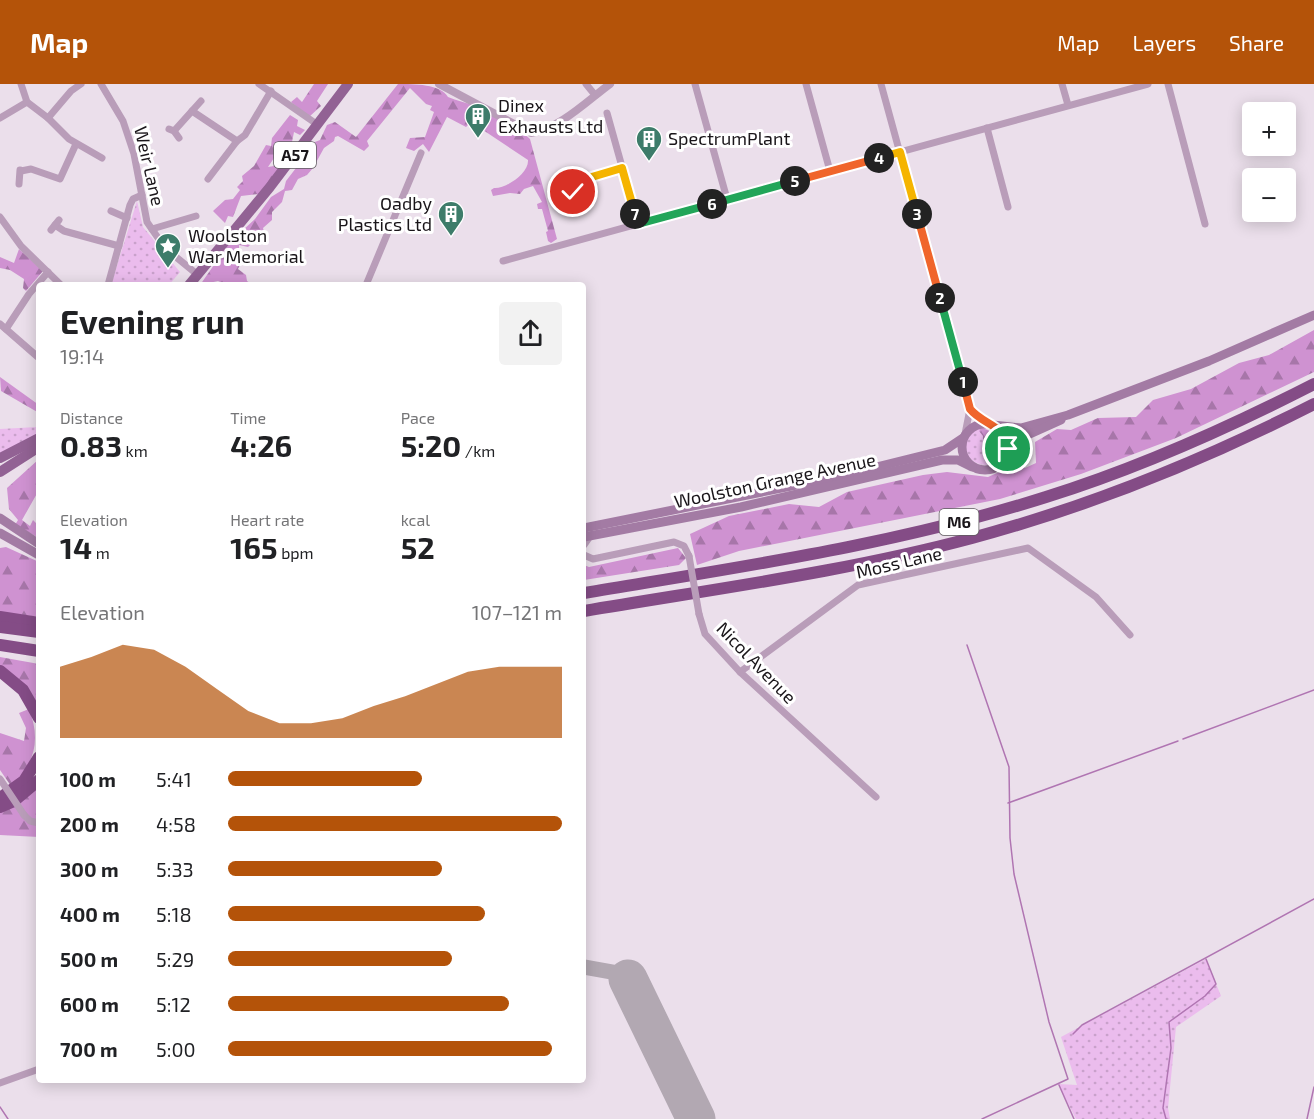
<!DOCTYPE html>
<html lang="en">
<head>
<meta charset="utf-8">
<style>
	:root { --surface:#fff; --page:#f2f2f2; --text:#202124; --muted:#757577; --accent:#b45309 }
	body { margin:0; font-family:"Exo 2",sans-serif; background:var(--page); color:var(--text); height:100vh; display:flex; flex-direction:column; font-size:22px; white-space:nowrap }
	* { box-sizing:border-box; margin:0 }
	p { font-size:20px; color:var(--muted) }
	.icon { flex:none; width:33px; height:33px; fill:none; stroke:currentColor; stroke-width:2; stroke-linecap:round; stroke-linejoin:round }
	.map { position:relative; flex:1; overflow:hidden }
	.details { position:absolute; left:36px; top:198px; width:550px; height:801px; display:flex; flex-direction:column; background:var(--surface); border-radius:6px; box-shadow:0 3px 15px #0003 }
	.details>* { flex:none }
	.controls { position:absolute; left:1242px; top:18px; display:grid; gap:12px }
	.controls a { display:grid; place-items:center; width:54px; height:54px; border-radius:6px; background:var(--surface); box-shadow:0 3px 15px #0003; font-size:30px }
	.pin { position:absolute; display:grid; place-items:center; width:51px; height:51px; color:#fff; margin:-26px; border:3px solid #fff; border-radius:50%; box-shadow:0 2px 6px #0007 }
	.km { position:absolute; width:30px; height:30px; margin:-15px; border-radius:50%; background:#222; color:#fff; font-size:16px; line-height:30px; text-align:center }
	.round { display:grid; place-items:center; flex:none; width:63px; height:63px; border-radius:6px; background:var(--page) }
	.summary { display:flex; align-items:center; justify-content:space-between; height:102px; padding:0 24px }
	h1 { font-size:33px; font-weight:700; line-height:45px }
	.figures { display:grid; grid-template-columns:repeat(3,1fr); gap:9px; height:102px; padding:6px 24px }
	.figures div { display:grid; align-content:center }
	.figures b { font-size:30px; font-weight:700 }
	.figures small { font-size:16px; font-weight:400 }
	.figures p { font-size:16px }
	.chart { height:168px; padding:12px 24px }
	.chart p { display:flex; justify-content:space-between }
	.chart svg { width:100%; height:108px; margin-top:6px; fill:var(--accent); opacity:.7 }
	ul { padding:0 24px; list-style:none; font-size:20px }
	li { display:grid; grid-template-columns:96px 72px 1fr; align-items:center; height:45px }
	li i { height:15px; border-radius:8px; background:var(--accent) }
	header { display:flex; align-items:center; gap:36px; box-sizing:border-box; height:84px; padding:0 30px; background:var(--accent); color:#fff }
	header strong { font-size:28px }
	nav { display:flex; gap:33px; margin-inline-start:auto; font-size:21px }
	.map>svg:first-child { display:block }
</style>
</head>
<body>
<header>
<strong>Map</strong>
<nav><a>Map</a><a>Layers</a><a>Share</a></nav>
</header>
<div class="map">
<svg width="1314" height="1035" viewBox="0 0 1314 1035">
	<defs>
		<pattern id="green-dots" width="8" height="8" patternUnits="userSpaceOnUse" patternTransform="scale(1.5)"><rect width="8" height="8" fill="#ebbced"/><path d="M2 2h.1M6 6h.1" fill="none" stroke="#c9a1cb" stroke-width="1.8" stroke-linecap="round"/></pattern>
		<pattern id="forest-firs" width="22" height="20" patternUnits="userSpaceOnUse" patternTransform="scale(1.5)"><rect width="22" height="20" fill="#cf92d1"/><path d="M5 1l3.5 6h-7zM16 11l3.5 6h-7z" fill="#a776a9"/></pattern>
	</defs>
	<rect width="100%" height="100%" fill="#ebdfeb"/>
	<g fill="url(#green-dots)">
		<path d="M137,117L143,143L180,188L169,201H111Z"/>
		<circle cx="985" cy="362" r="19"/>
		<path d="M37,343L39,351L0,371V345Z"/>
		<path d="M1206,875L1221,912L1176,943L1168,1024L1170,1035H1076L1058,1000L1077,1001L1061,953Z"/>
	</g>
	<g fill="url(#forest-firs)">
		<path d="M314,0H328L317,17L321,22L309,33L291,18L297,13L302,18Z"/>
		<path d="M398,0C414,0 441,0 448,13C457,17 465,18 475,22C490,28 520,45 530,55L557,155L551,159L548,157L546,148L548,147L542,125H538L537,120L542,118L533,102L524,105L520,110L510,109L493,112L491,106L494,104C505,105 529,90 528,76L471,38L466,43L447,33L429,68L423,60L414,67L406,64L410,54L425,53L434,28L430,26L432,22L426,20L410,4L367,57L369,62L364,67L338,52L335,53L334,57L324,64L313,84L307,91L298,95L292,106L285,107L282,118L272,128V136L263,144L264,148L261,152L250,148L251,160L248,163L239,161V173L235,177L240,181L238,185L246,191L247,197L253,201H227L218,197L200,201L230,158L255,135L271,113L284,105L286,97L306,71L310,70L315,58L320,56L327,41L335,38L356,53Z"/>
		<path d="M290,31L298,36L297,42L305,46L300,51L294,48L292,58L284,59L268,83L274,82L280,86L259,110L241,112L233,133L228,132L225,139L213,127L225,116L233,115L240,106L237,103L243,97L242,92L254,82L266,61L271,62L272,54Z"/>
		<path d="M19,165L43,187L26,207L23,204L24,195L10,186L0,184V173L14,179Z"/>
		<path d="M1314,246V288L1176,354L1081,390L1000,415L739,467L697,481L690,450L729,432L789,420L819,423L847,408L923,391L947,388L988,393L1006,385L1015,373L1025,384L1036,379L1035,358L1057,345L1071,346L1098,334L1136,333L1153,316L1191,305L1239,279L1269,271Z"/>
		<path d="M0,293L39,321V329L1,307Z"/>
		<path d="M982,344L994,349L995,360L990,366L998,369L994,375L987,366L983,367V352L979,347Z"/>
		<path d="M39,375V406L22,436L30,442L33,436L39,442V454L15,441L18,436L9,425L7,404Z"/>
		<path d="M6,463L39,478V533L0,528V464Z"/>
		<path d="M678,464L686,474L679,481L584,496V481L589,483Z"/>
		<path d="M0,573L39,580V624L0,585Z"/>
		<path d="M29,625C41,655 35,681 11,702L0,686V649L24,657L26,644L19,629Z"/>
		<path d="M39,702V753L0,751V729Z"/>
	</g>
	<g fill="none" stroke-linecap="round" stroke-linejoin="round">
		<g stroke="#b075b2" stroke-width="1.5">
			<path d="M967,561L1009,683L1010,754L1014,790L1049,938L1068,995L982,1035"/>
			<path d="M1183,655L1314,606"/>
			<path d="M1008,719L1178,657"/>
			<path d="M1073,950L1082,941L1314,815"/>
			<path d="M1059,1001L1074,1035"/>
			<path d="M0,1023L8,1035"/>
			<path d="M1166,1035L1163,1024L1171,964L1169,938L1205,912L1216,900L1206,875"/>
			<path d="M1307,1035L1314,1003"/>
		</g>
		<path stroke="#b2a8b2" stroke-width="15" d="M584,883L623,890L628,895"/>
		<path stroke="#b2a8b2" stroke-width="39" d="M628,895L696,1035"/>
		<g stroke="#b99db9" stroke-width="7">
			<path d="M21,0L27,18L48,34L71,7L81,0"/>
			<path d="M101,0L123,37L134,70L147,138L165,164L198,191"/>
			<path d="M259,0L318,41"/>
			<path d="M586,0L595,11"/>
			<path d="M695,0L727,115"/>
			<path d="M806,0L830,87"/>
			<path d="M881,0L970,325L965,350"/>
			<path d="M1062,0L1068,21"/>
			<path d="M1168,0L1205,140"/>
			<path d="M192,27L237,57"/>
			<path d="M607,29L638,140"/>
			<path d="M0,34L27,18"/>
			<path d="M48,34L69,55L102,74"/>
			<path d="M987,44L1008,123"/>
			<path d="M169,45L174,47L179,54"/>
			<path d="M174,47L201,17"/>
			<path d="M21,87L31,85L60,95L76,60"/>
			<path d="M208,95L237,57L245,51L271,7"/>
			<path d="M19,100L20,86"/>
			<path d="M559,103L622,84"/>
			<path d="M111,127L127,134"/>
			<path d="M0,133L21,162L61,201"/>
			<path d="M55,141L64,147L119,162"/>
			<path d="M152,145L196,132"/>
			<path d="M51,146L59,136"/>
			<path d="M503,177L1148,0"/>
			<path d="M108,201L130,121L133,115L142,111"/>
			<path d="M366,201L421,69"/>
			<path d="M0,240L39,274"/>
			<path d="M6,245L29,210L48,188"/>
			<path d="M970,325L991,341"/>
			<path d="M584,461L591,451"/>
			<path d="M584,471L593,475L674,458L684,462L689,472"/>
			<path d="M699,530L705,550L740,588L876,713"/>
			<path d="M740,588L858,501L1028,464L1096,513L1130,551"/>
			<path d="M24,731L30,737L39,739"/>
			<path d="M0,999L39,985"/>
		</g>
		<path stroke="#b99db9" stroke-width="8" d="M439,0L531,49C559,45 587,17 610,0"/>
		<g stroke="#a37ba4" stroke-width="9">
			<circle cx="985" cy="363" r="23"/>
			<path d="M993,341L1021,344L1068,331L1209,277L1314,231"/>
			<path d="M1008,369L1021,354L1061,336"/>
			<path d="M0,434L39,460"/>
			<path d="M584,444L836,393L945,366L963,354"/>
			<path d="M0,449L39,471"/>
			<path d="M584,453L741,423L942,376H958L972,383"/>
		</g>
		<g stroke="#926294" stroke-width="10">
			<path d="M189,201L270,103L348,0"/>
			<path d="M0,374L39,354"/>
			<path d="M0,388L39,363"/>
		</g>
		<g stroke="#844c86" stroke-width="12">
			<path d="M584,509C739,483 895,461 1046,413C1139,384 1228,344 1314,300"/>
			<path d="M584,527C713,505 845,488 972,454C1091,422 1204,376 1314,320"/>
			<path d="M0,533L39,539"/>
			<path d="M0,543L39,548"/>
			<path d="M0,561L39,567"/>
			<path d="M0,587L23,606L39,634"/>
			<path d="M0,714L24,697L39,673"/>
			<path d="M0,723L14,717L39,696"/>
		</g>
		<g stroke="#b99db9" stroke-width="7">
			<path d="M689,472L699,530"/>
			<path d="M0,695L24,731"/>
		</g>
	</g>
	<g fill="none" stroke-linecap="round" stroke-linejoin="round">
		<g stroke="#fff" stroke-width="12">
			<path id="split-1" d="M963,298L970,325C983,341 1006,341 1008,365"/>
		</g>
		<g stroke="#fff" stroke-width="12">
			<path id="split-2" d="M940,214L963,298"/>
		</g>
		<g stroke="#fff" stroke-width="12">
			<path id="split-3" d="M917,130L940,214"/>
		</g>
		<g stroke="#fff" stroke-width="12">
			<path id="split-4" d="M879,74L900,68L917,130"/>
		</g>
		<g stroke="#fff" stroke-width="12">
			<path id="split-5" d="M795,97L879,74"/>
		</g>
		<g stroke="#fff" stroke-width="12">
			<path id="split-6" d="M712,120L795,97"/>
		</g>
		<g stroke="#fff" stroke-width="12">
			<path id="split-7" d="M635,130L638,140L712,120"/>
		</g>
		<g stroke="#fff" stroke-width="12">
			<path id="split-8" d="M585,95L622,84L635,130"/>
		</g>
		<g stroke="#fff" stroke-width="12">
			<path id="split-9" d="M573,108L571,99L585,95"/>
		</g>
		<use href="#split-1" stroke="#f0652b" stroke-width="8"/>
		<use href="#split-2" stroke="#22a559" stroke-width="8"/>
		<use href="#split-3" stroke="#f0652b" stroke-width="8"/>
		<use href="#split-4" stroke="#f5b400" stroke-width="8"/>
		<use href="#split-5" stroke="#f0652b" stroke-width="8"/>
		<use href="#split-6" stroke="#22a559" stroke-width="8"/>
		<use href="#split-7" stroke="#22a559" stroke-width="8"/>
		<use href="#split-8" stroke="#f5b400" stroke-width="8"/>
		<use href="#split-9" stroke="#f5b400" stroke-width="8"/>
	</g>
	<defs>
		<g id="building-pin" transform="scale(1.35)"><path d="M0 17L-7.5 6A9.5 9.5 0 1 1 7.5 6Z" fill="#3d7c6a" stroke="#fff"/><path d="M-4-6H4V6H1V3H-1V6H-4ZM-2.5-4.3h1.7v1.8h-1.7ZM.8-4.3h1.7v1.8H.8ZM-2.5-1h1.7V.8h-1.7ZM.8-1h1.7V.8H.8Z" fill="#fff"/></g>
		<g id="sight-pin" transform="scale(1.35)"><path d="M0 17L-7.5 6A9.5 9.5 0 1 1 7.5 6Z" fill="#3d7c6a" stroke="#fff"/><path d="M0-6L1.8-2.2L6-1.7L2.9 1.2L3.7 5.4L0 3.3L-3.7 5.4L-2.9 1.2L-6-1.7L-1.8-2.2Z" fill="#fff"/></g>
	</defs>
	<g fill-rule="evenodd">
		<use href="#building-pin" x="478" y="32"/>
		<use href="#building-pin" x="649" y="55"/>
		<use href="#building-pin" x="451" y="130"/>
		<use href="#sight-pin" x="168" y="162"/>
	</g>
	<g text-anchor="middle" stroke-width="6" stroke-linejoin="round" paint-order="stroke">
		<g fill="#fff" stroke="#5e5b5e" stroke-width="1.5">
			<rect x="274" y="58" width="42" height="26" rx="4.5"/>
			<rect x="939.5" y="425" width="39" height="26" rx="4.5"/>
		</g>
		<g font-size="16" font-weight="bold" fill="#191519">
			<text x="295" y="77">A57</text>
			<text x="959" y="444">M6</text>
		</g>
		<g font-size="18" fill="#191519" stroke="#fff" text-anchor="start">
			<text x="498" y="28">Dinex<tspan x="498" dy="21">Exhausts Ltd</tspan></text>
			<text x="668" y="61">SpectrumPlant</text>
			<text x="432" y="126" text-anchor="end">Oadby<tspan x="432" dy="21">Plastics Ltd</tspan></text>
			<text x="188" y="158">Woolston<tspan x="188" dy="21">War Memorial</tspan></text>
		</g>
		<g font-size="18" fill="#191519" stroke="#fff">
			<text transform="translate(149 82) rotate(77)" y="6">Weir Lane</text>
			<text transform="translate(775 397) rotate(-12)" y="6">Woolston Grange Avenue</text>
			<text transform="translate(899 479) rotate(-13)" y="6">Moss Lane</text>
			<text transform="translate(756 579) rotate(46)" y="6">Nicol Avenue</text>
		</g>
	</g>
</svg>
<div class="controls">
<a>+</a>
<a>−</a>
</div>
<div class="pin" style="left:1008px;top:365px;background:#1e9e55"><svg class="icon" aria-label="arrive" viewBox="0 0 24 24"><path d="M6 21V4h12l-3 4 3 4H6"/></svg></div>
<div class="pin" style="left:573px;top:108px;background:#d93025"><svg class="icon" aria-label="check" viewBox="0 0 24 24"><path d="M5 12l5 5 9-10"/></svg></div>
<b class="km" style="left:963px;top:298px">1</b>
<b class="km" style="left:940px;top:214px">2</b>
<b class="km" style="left:917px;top:130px">3</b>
<b class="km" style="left:879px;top:74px">4</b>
<b class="km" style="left:795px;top:97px">5</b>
<b class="km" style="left:712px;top:120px">6</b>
<b class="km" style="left:635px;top:130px">7</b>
<section class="details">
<div class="summary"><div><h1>Evening run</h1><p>19:14</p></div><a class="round"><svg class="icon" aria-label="share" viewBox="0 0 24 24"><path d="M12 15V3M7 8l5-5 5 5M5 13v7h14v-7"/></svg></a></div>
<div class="figures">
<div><p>Distance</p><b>0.83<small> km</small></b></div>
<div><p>Time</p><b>4:26</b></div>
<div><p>Pace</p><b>5:20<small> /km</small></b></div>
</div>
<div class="figures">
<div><p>Elevation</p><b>14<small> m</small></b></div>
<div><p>Heart rate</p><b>165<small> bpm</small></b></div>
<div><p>kcal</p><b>52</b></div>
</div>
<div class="chart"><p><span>Elevation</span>107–121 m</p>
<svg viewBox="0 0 160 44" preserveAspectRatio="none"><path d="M0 44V15L10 11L20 6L30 8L40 15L50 24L60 33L70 38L80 38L90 36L100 31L110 27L120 22L130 17L140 15L150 15L160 15V44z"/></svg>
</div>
<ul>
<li><b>100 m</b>5:41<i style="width:58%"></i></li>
<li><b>200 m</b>4:58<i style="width:100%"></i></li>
<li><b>300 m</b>5:33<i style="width:64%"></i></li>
<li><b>400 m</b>5:18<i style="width:77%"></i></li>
<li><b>500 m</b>5:29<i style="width:67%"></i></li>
<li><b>600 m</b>5:12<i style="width:84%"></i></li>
<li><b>700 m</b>5:00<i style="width:97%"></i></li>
</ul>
</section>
</div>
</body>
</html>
